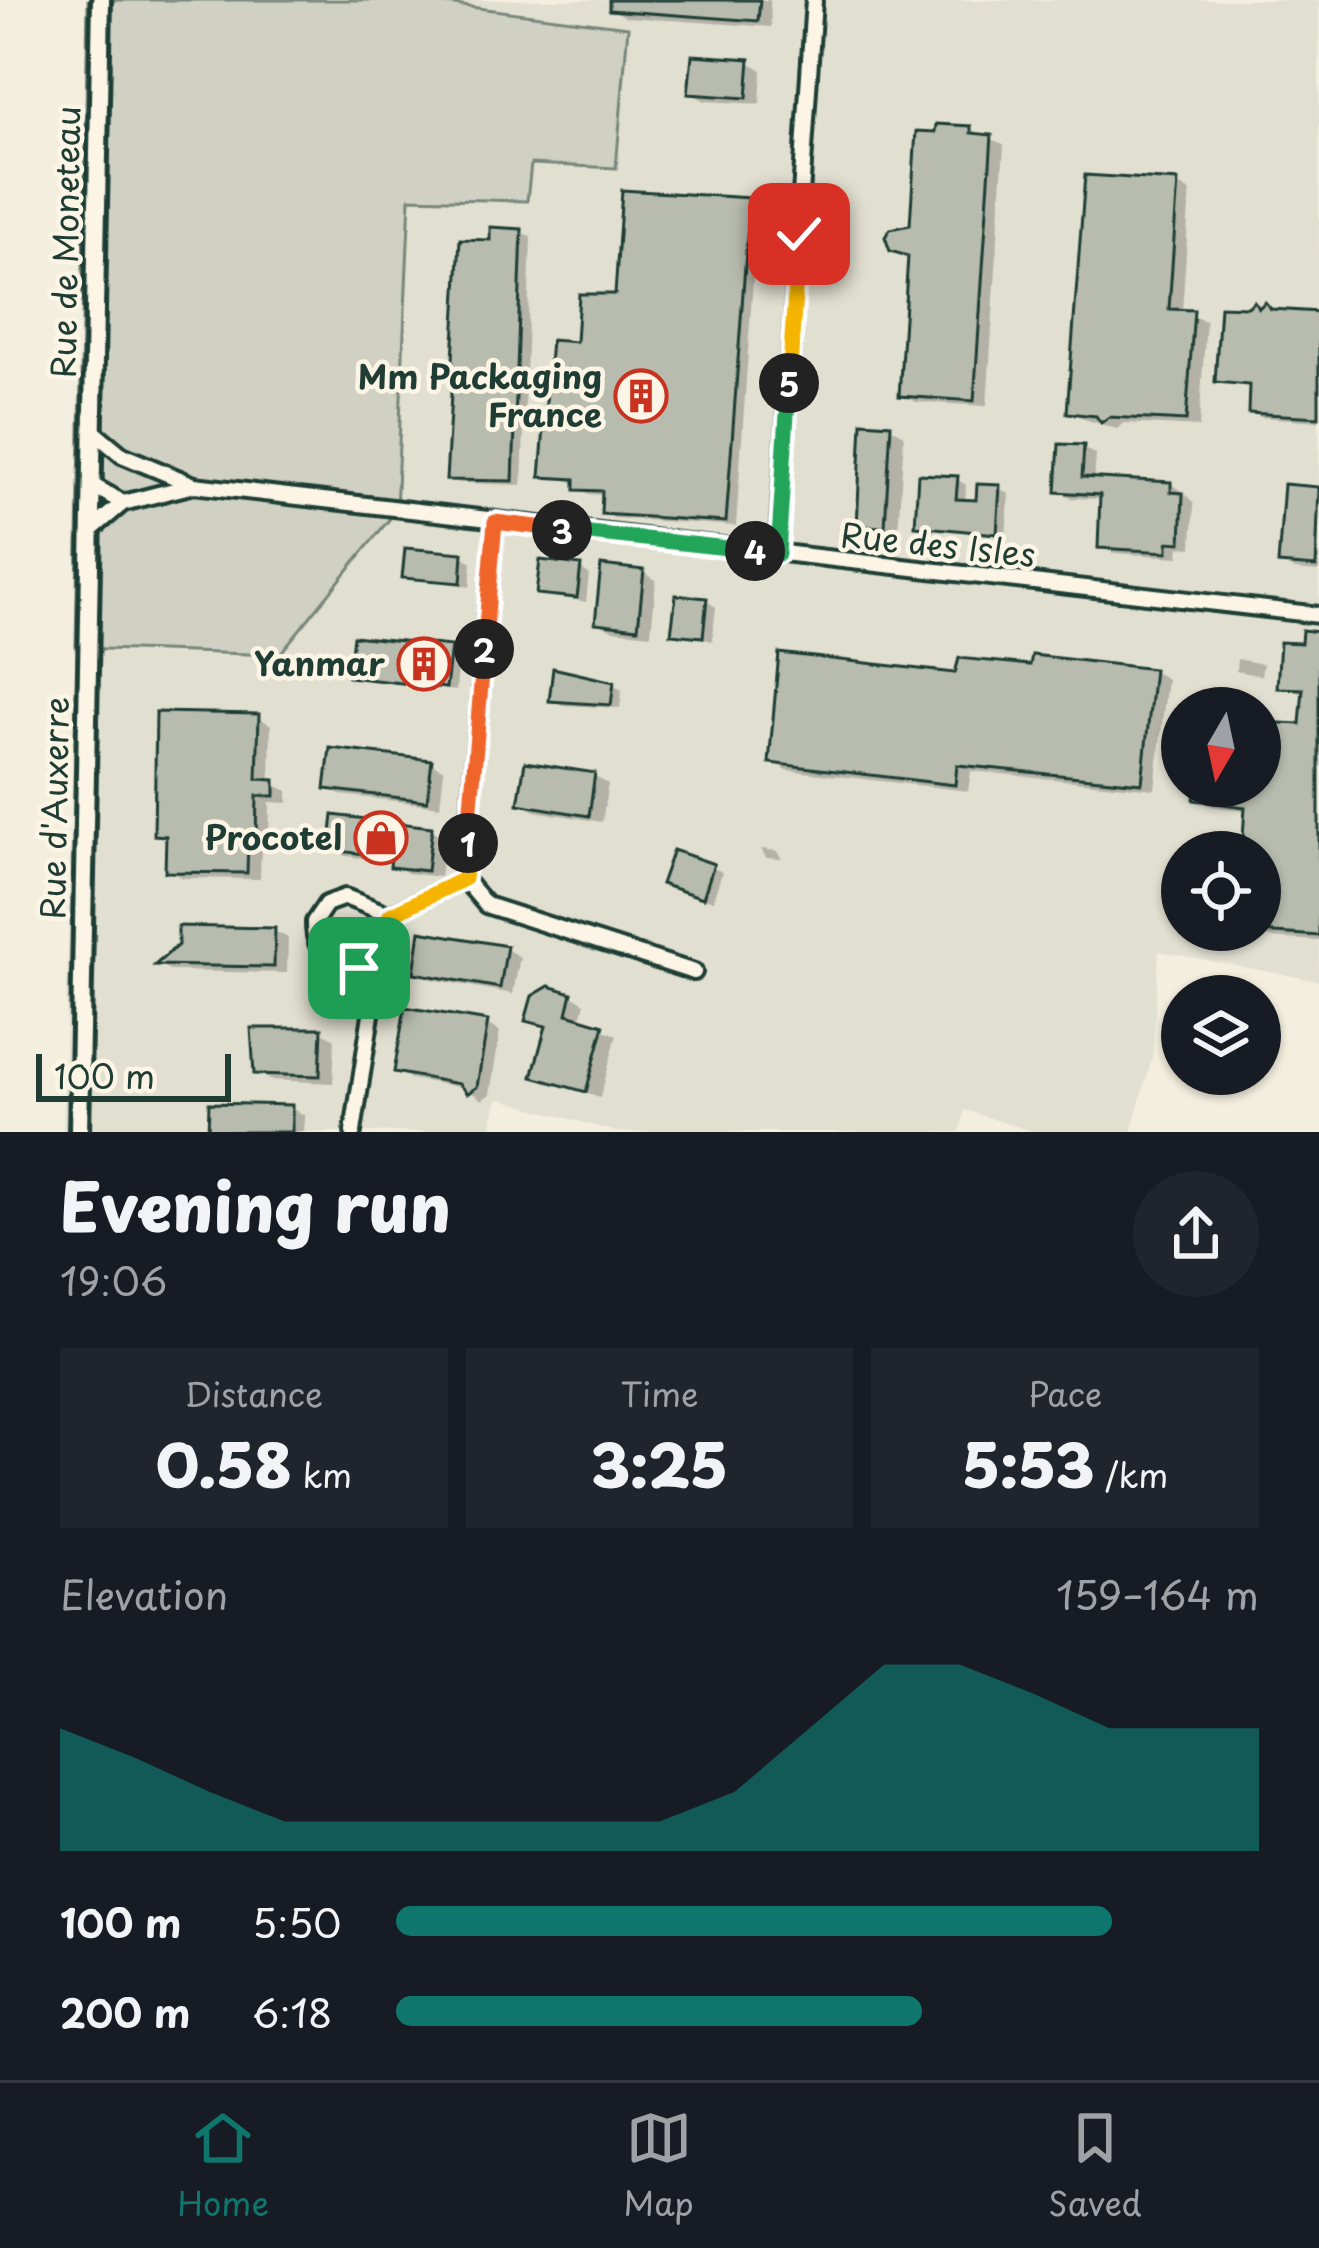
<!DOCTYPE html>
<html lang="en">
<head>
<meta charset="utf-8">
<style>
	:root { --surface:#171b24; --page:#20242c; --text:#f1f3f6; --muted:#9ea1a6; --line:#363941; --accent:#0f766e }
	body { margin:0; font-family:"Playpen Sans",sans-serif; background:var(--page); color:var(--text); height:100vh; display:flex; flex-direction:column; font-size:45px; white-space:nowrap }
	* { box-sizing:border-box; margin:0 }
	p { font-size:39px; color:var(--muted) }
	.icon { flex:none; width:66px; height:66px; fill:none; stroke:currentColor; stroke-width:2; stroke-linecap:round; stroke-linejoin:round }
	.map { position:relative; height:1132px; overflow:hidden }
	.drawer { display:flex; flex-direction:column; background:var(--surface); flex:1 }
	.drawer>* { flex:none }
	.needle { width:78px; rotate:189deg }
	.tools { position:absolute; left:1161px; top:687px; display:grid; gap:24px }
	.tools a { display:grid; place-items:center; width:120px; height:120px; border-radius:50%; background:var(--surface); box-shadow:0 3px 9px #0004; font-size:60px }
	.scale { position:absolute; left:36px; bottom:30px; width:195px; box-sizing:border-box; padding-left:12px; border:6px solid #1f3d34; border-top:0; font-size:33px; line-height:42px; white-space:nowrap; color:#1f3d34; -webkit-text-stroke:9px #fcf5e5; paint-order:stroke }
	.pin { position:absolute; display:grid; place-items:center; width:102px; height:102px; color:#fff; margin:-51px; border-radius:24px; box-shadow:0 6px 18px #0006 }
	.km { position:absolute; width:60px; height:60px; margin:-30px; border-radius:50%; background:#222; color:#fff; font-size:33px; line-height:60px; text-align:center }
	.round { display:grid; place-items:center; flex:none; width:126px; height:126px; border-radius:63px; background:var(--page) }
	.head { display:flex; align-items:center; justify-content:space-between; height:204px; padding:0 60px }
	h1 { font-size:66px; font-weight:800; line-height:90px }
	.metrics { display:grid; grid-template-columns:repeat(3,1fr); gap:18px; height:204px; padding:12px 60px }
	.metrics div { display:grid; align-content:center; border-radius:0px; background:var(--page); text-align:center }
	.metrics b { font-size:60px; font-weight:800 }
	.metrics small { font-size:33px; font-weight:400 }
	.metrics p { font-size:33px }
	.chart { height:336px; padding:24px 60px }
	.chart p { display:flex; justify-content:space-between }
	.chart svg { width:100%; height:216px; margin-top:12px; fill:var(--accent); opacity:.7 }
	ul { padding:0 60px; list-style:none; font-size:39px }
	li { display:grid; grid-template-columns:192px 144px 1fr; align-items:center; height:90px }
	li i { height:30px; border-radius:15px; background:var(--accent) }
	.tab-bar { display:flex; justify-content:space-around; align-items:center; height:168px; border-top:3px solid var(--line); background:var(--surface); font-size:33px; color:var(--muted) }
	.tab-bar a { display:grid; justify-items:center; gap:6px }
	.tab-bar .on { color:var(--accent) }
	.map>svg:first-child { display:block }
</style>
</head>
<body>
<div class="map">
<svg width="1319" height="1132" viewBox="0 0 1319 1132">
	<rect width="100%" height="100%" fill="#f3eede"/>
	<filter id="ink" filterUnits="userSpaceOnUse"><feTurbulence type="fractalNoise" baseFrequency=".00833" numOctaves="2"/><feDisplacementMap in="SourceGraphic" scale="24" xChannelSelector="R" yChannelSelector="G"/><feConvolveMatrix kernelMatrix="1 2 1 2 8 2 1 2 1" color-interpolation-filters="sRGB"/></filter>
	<g filter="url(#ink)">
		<path fill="#e1dfd0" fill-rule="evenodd" d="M415,0H1319V981L1159,951L1152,1058L1131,1132H1034L965,1110L960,1132H616L498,1098L489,1132H63L76,648L279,655L396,511L410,197L526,201L531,164L616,167L628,27ZM1182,708H1260V786H1182ZM1182,852H1260V930H1182Z"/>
		<path fill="#d0d1c2" stroke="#78877b" stroke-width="3" d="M88,0H415L628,27L616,168L531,164L527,201L410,198L396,511L279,655L76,648Z"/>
		<g fill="#0003">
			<path d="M612,0H770L771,27L626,17L612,9Z"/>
			<path d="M749,62L762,70L760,104L705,101L692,93Z"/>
			<path d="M971,129L1004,145L987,406L916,402L903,395L910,258L892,249L913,228Z"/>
			<path d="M1177,184L1190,192L1182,313L1206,321L1199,427L1124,423L1117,429L1084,419L1071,411Z"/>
			<path d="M749,201L758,207L736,526L614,518L604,512L605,495L588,494L578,483L543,475L618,296Z"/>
			<path d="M521,232L531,237L522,485L459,483L449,478L493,243Z"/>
			<path d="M1255,305L1319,315V421L1260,417L1251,411L1252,388L1218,380Z"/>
			<path d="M891,427L904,435L898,533L873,532L860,524Z"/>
			<path d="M1083,448L1096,455L1094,481L1171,484L1183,492L1194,503L1192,548L1180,547L1179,557L1113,553L1101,546L1103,499L1072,498L1059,491Z"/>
			<path d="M957,479L966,485L965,502L979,503L999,488L1009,494L1006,537L918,524Z"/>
			<path d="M1287,487L1319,490V572L1295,570L1281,562Z"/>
			<path d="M462,556L472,562L470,587L405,576Z"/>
			<path d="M580,568L589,574L586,602L539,592Z"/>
			<path d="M643,572L656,580L651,634L612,630L598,622Z"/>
			<path d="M706,601L716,607L712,641L675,632Z"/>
			<path d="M1319,635V941L1254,937L1241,930H1260V852H1245L1248,811L1211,806L1197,798L1198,786H1260V725L1302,727L1305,695L1281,686L1303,646Z"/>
			<path d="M450,649L459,655L456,691L352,676Z"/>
			<path d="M1237,659L1263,664L1261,676L1236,671Z"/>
			<path d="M1033,668L1153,671L1167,679L1155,789L971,771L968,791L786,770L773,762L958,677Z"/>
			<path d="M613,685L622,690L620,708L562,705L552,699Z"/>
			<path d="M258,717L271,725L270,783L288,791V803L270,802L269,843H261L260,879L182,878L168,870L169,840L157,834Z"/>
			<path d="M431,763L444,770L440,806L341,795L329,787Z"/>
			<path d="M594,776L608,784L602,822L535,811L522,803Z"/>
			<path d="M431,830L445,838L440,877L407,873L393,862L346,856L332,848Z"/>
			<path d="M761,849L777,851L782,859L766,858Z"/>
			<path d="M712,867L722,872L713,901L665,883Z"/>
			<path d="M274,931L288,938L287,973L171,971L160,965Z"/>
			<path d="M506,949L520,957L513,994L431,979L417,972Z"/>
			<path d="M571,995L585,1003L580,1021L617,1035L600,1098L536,1076L548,1029L529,1019Z"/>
			<path d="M487,1024L500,1032L490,1094L482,1100L466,1088L411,1079L397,1071Z"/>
			<path d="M321,1031L335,1039L333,1083L270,1080L256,1072Z"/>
			<path d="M212,1107L292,1108L305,1116L304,1132H211Z"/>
		</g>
		<g fill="#b8bcae" stroke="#1f3d34" stroke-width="3">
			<path d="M609,0H760L758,21L609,10Z"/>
			<path d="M692,55L750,59L747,98L688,94Z"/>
			<path d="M936,124L971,126V133L992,135L974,401L899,396L908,256L890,251L885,237L890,229L910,225L916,131L935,132Z"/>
			<path d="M1085,175L1178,181L1169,309L1194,310L1186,421L1109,417L1101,423L1096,416L1067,413Z"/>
			<path d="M622,190L750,198L726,522L601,514L602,491L575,490V479L540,477L551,340L576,342L579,294H615Z"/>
			<path d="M490,227L522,229L513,481L446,480L460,239L490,240Z"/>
			<path d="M1254,301L1259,308L1265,302L1271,309L1319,312V417L1248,413L1249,385L1215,382L1220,306L1248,307Z"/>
			<path d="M862,422L891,424L885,527L857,526Z"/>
			<path d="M1059,444L1084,445L1082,477L1171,482V492L1183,493L1181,543L1168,542V552L1098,548L1100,495L1056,492Z"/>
			<path d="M918,474L958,476L956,499L976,500L977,484L1000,485L997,534L915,526Z"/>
			<path d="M1284,484L1319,487L1316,567L1278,564Z"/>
			<path d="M405,548L463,553L461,583L402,578Z"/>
			<path d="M540,560L581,565L577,598L536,594Z"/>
			<path d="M601,565L644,570L638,628L595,623Z"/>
			<path d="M676,595L707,598L703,637L671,634Z"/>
			<path d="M1302,630L1319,632V936L1260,932V852H1242L1245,807L1194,800L1195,786H1260V722L1300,724L1303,689L1277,688L1280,642L1301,643Z"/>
			<path d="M353,636L451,646L446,688L348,677Z"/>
			<path d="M779,653L955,673L959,658L1030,665L1032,655L1154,669L1142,783L957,765L955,785L769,763Z"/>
			<path d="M553,668L614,682L611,705L549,701Z"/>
			<path d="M156,712L259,714L257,779L275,780V796H257L256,837H248L247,873L165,872L166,836L154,835Z"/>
			<path d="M330,748L432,760L427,801L325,789Z"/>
			<path d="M525,762L595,773L589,816L518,804Z"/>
			<path d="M333,815L432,827L427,871L390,867L391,857L329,850Z"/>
			<path d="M673,850L714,864L703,898L661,884Z"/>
			<path d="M178,926L275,928L274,967L155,965L178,945Z"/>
			<path d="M420,931L507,946L500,988L414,973Z"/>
			<path d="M549,986L572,993L567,1014L604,1025L586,1092L532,1077L546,1026L525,1021L532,996Z"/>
			<path d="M405,1007L488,1021L477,1087L467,1094L459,1084L394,1072Z"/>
			<path d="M251,1028H322L320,1076L254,1074Z"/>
			<path d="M209,1103L292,1105V1132H208Z"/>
		</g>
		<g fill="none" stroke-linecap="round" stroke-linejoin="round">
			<g stroke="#1f3d34" stroke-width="22">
				<g id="minor">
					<path d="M93,431L122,455L194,485L1319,615"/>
					<path d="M92,485L123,503"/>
					<path d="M495,522L464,879L486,905L694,972"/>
					<path d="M91,530L123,503L194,485"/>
					<path d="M777,554L814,0"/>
					<path d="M377,971C343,965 313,964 314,922L326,904L345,897L390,915"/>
					<path d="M353,1132L385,923L395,912L464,879"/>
				</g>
			</g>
			<g stroke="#1f3d34" stroke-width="26">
				<path id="major" d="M79,1132L101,0"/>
			</g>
			<use href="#minor" stroke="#fcf5e5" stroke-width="14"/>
			<use href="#major" stroke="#fcf5e5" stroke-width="16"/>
		</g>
	</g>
	<g fill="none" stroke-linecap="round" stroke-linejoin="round" filter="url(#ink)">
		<g stroke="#fff" stroke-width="24">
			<path id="split-1" d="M359,968L377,971L390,915L464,879L468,843"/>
		</g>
		<g stroke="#fff" stroke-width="24">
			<path id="split-2" d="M468,843L484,649"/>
		</g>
		<g stroke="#fff" stroke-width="24">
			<path id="split-3" d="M484,649L495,522L562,530"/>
		</g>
		<g stroke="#fff" stroke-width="24">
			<path id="split-4" d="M562,530L755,551"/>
		</g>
		<g stroke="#fff" stroke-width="24">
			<path id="split-5" d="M755,551L778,554L789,383"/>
		</g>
		<g stroke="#fff" stroke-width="24">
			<path id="split-6" d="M789,383L799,234"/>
		</g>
		<use href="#split-1" stroke="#f5b400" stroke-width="15"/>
		<use href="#split-2" stroke="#f0652b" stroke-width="15"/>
		<use href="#split-3" stroke="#f0652b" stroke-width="15"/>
		<use href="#split-4" stroke="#22a559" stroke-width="15"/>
		<use href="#split-5" stroke="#22a559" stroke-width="15"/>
		<use href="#split-6" stroke="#f5b400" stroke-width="15"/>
	</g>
	<defs>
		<g id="building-ring" transform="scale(2.7)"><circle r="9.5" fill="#fcf5e5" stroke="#c8321e" stroke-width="1.5"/><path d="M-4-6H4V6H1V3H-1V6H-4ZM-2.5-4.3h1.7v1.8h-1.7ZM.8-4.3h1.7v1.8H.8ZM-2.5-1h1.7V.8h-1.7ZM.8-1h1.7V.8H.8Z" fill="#c8321e"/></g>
		<g id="shop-ring" transform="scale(2.7)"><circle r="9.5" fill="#fcf5e5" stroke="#c8321e" stroke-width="1.5"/><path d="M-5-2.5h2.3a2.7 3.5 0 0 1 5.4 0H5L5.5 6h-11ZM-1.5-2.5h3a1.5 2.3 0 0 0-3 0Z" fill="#c8321e"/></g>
	</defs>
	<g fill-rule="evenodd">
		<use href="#building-ring" x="641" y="396"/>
		<use href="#building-ring" x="424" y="664"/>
		<use href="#shop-ring" x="381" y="838"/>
	</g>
	<g text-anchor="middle" stroke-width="9" stroke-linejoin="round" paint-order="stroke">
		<g font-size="33" fill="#1f3d34" stroke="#fcf5e5">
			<text transform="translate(66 242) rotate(-89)" y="12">Rue de Moneteau</text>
			<text transform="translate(938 545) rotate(6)" y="12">Rue des Isles</text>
			<text transform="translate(55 808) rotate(-89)" y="12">Rue d'Auxerre</text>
		</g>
		<g font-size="33" font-weight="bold" fill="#1f3d34" stroke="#fcf5e5" text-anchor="end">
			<text x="602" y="389">Mm Packaging<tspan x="602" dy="38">France</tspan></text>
			<text x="385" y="676">Yanmar</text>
			<text x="342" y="850">Procotel</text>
		</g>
	</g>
</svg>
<div class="tools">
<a><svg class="needle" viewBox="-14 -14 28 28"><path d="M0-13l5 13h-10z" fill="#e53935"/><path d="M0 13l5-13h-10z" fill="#9ea1a6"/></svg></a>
<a><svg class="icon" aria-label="locate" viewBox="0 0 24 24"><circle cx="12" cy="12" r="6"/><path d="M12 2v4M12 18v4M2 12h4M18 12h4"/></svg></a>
<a><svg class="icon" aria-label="layers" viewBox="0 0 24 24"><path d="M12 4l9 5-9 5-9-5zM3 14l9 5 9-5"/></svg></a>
</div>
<div class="scale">100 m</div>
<div class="pin" style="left:359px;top:968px;background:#1e9e55"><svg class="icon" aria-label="arrive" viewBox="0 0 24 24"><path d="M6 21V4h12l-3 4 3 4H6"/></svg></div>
<div class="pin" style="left:799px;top:234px;background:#d93025"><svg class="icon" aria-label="check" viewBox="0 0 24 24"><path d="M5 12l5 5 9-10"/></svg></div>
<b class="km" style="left:468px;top:843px">1</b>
<b class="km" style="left:484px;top:649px">2</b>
<b class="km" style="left:562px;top:530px">3</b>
<b class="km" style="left:755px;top:551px">4</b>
<b class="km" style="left:789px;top:383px">5</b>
</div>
<section class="drawer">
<div class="head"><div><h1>Evening run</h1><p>19:06</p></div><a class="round"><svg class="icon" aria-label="share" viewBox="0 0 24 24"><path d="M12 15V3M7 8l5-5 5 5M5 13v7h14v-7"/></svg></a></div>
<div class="metrics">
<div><p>Distance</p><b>0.58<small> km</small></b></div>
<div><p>Time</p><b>3:25</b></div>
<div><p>Pace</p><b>5:53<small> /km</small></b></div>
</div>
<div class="chart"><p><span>Elevation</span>159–164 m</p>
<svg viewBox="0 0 160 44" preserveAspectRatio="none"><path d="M0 44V19L10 25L20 32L30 38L40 38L50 38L60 38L70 38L80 38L90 32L100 19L110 6L120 6L130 12L140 19L150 19L160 19V44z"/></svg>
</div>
<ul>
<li><b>100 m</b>5:50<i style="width:83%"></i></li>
<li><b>200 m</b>6:18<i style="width:61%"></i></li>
</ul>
</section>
<nav class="tab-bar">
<a class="on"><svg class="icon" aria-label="home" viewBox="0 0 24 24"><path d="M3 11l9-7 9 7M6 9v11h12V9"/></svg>Home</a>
<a><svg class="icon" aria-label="map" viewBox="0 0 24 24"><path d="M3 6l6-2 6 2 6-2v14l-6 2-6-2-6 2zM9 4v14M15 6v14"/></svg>Map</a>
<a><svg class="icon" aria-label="saved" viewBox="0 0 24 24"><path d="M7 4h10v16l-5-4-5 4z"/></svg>Saved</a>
</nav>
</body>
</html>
